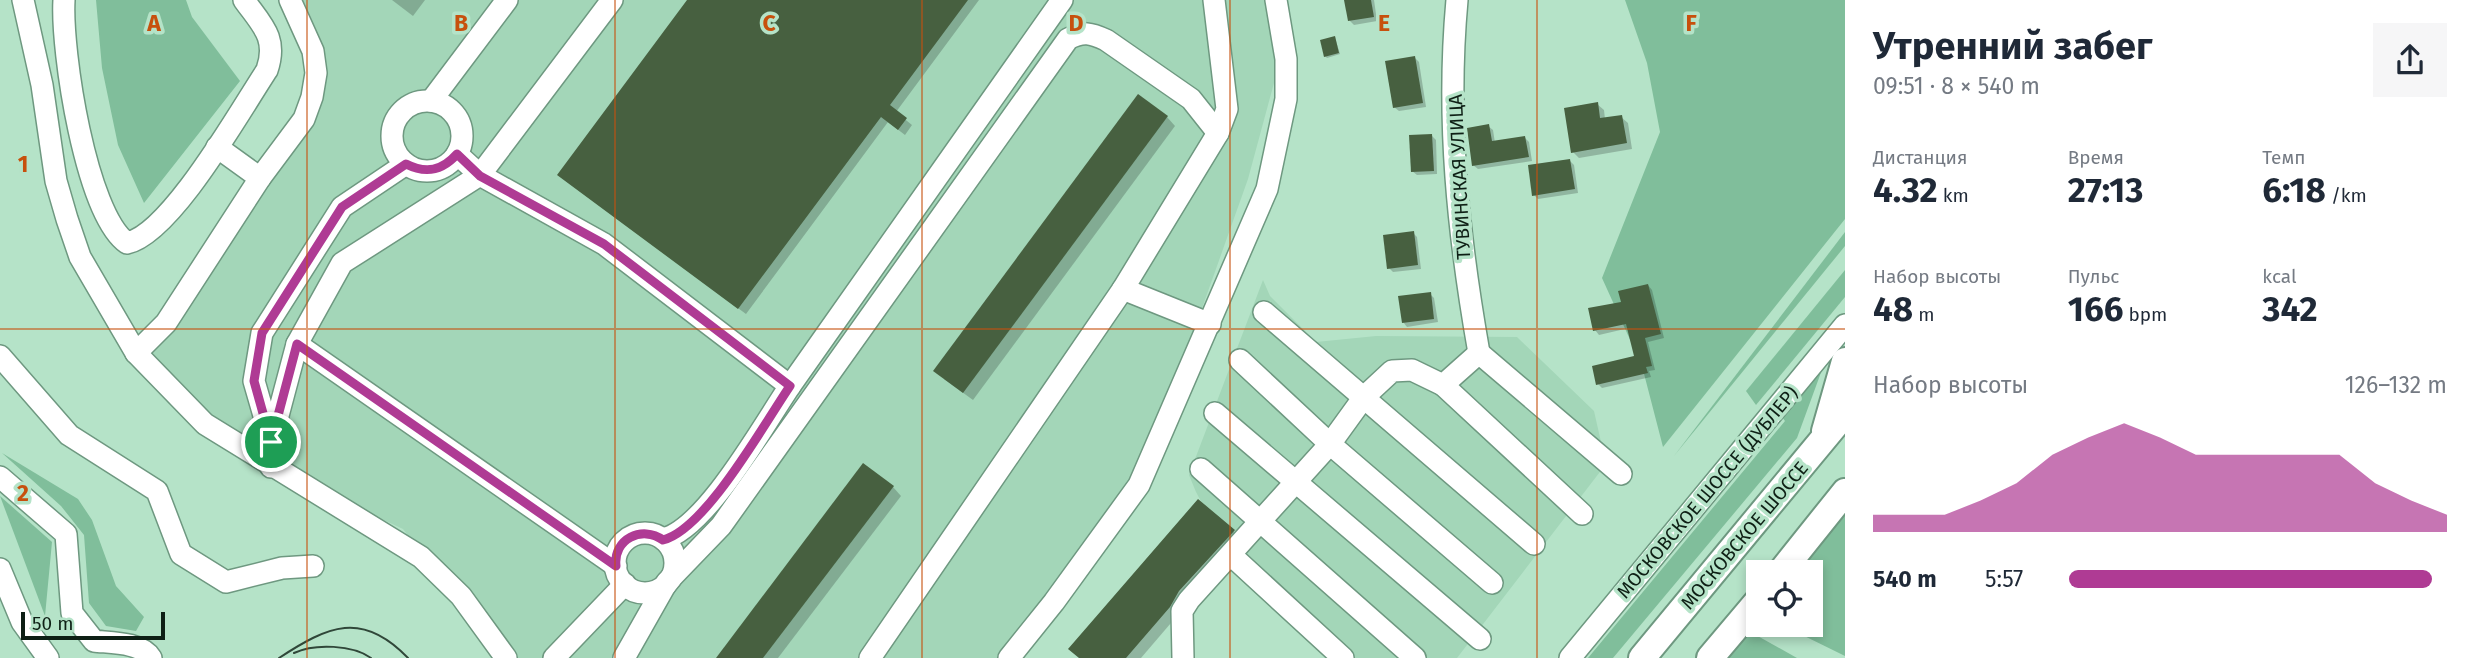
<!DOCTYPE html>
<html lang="ru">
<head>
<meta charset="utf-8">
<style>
	:root { --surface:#fff; --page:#f6f6f7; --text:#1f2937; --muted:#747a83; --accent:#af3b94 }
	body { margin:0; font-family:"Fira Sans",sans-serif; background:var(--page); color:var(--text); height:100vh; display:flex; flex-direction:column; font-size:26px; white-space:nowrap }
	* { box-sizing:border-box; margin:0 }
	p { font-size:23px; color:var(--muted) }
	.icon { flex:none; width:38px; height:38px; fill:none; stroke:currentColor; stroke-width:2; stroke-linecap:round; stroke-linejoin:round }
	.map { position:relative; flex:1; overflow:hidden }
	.drawer { display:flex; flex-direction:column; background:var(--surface); width:630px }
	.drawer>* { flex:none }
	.controls { position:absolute; left:1746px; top:560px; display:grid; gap:14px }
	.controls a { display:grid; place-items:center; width:77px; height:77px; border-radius:0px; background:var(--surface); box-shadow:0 4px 10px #0003; font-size:35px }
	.scale { position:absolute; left:21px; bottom:18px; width:144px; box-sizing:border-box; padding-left:7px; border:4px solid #0e1f15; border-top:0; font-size:19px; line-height:24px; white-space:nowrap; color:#0e1f15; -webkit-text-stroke:5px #b5e3c8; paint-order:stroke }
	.pin { position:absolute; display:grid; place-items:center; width:60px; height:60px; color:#fff; margin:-30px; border:4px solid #fff; border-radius:50%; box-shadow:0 2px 7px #0007 }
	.round { display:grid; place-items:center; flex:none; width:74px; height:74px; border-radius:0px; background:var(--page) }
	.headline { display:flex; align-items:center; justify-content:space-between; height:119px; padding:0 28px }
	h1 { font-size:38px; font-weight:700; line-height:52px }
	.figures { display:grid; grid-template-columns:repeat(3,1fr); gap:10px; height:119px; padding:7px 28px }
	.figures div { display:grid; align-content:center }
	.figures b { font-size:35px; font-weight:700 }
	.figures small { font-size:19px; font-weight:400 }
	.figures p { font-size:19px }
	.chart { height:196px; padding:14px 28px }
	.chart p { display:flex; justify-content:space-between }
	.chart svg { width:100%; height:126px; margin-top:7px; fill:var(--accent); opacity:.7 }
	ul { padding:0 28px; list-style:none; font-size:23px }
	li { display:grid; grid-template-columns:112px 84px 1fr; align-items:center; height:52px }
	li i { height:18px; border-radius:9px; background:var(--accent) }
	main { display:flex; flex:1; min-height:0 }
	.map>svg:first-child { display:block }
</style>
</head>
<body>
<main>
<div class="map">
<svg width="1845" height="658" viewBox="0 0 1845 658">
	<rect width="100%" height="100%" fill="#b5e3c8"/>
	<g fill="#a3d6b8">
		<path d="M285,0H1275L1284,46L1248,179L1139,485L1009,658H503L403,529L271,467L136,353L304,119L313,51Z"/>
		<path d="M1263,280L1270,296L1316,342L1376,336L1517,337L1594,411L1606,464L1457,658H1353L1223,542L1196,492L1189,475Z"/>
	</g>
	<g fill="#80be9b">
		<path d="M96,0H186L192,17L240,81L144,203L118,145L102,68Z"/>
		<path d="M1625,0H1845V219L1663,447L1642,366L1602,278L1660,132L1647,63Z"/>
		<path d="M1845,232V246L1674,456Z"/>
		<path d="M1845,270V297L1756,405L1746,391Z"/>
		<path d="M1823,367L1797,438L1613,658H1588L1785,421L1779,413Z"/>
		<path d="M2,453L78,499L92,520L116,586L144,617L136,631L106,626L89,603L84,535L61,506Z"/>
		<path d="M1845,492V656L1782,625H1811V572H1781Z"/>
		<path d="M0,496L52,542L45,616Z"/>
		<path d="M1738,625L1797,658H1710Z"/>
	</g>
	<g fill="#0003">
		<path d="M392,0H425L413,16Z"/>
		<path d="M689,0H979L896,112L912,125L905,135L888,122L746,314L566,181Z"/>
		<path d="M1346,0H1374L1377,21L1354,25L1350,21Z"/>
		<path d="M1335,38L1340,54L1327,58L1325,56Z"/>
		<path d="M1415,58L1419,62L1426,107L1399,111L1394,107Z"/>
		<path d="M1597,104L1604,110L1605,119L1621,117L1628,123L1632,149L1579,158L1573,152Z"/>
		<path d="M1167,117L1175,126L973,400L944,379Z"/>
		<path d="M1488,126L1493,130L1495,143L1525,138L1529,142L1532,161L1478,169L1473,165Z"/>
		<path d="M1432,136L1436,140L1437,174L1417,175L1412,171Z"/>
		<path d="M1569,160L1574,165L1578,193L1538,199L1534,195Z"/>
		<path d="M1413,233L1417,237L1421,269L1393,272L1389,268Z"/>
		<path d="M1648,285L1652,290L1664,338L1648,342L1655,370L1649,371L1651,377L1602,388L1598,384L1636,358L1629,328L1599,335L1595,330L1623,303Z"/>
		<path d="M1430,294L1434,298L1438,322L1407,327L1403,322Z"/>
		<path d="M893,487L901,496L778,658H718Z"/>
		<path d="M1233,531L1242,540L1141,658H1080Z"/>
	</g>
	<g fill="#476040">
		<path d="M687,0H968L890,105L907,118L898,130L881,117L738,309L557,175Z"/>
		<path d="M1344,0H1371L1374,17L1348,21Z"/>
		<path d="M1335,36L1339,53L1324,57L1320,40Z"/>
		<path d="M1415,56L1423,103L1393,108L1385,61Z"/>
		<path d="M1138,94L1168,116L963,393L933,371Z"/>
		<path d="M1598,102L1600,118L1622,115L1627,143L1571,153L1564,108Z"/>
		<path d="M1489,124L1492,141L1525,136L1529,157L1472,166L1467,128Z"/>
		<path d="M1432,134L1434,171L1411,172L1409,135Z"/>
		<path d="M1570,159L1575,189L1532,196L1528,165Z"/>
		<path d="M1414,231L1418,265L1387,269L1383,235Z"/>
		<path d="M1648,284L1661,334L1645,338L1652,366L1646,367L1648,373L1596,385L1592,366L1634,356L1626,324L1593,331L1588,308L1621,302L1618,291Z"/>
		<path d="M1431,292L1434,319L1402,323L1398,296Z"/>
		<path d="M863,463L894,486L763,658H716Z"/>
		<path d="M1198,499L1235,530L1179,591L1170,607L1126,658H1079L1068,649Z"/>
	</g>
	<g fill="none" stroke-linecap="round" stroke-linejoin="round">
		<g stroke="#6e9880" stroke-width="24">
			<g id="minor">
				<path d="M23,0L42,85L56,181L67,219L80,257L136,353L205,424L421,557L461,596L506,658"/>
				<path d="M64,0C61,51 86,214 127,243C171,234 241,109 267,70C278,38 262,25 244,0"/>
				<path d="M1457,0C1446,120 1458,234 1479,353"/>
				<path d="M431,101L507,0"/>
				<circle cx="427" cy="136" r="35"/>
				<path d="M217,147L260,178"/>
				<path d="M457,154L480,175L604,244L790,386C764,424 706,529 663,539"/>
				<path d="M1264,312L1534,544"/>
				<path d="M1210,324L1123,289L1218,133L1227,109L1214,0"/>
				<path d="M297,344L616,566"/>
				<path d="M136,353L166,323L260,178L304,119L312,97L316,73L313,51L290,0"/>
				<path d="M1479,353L1621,474"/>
				<path d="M0,356L69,435L157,491L181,554L226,582L282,568L313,566"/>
				<path d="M1240,360L1330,444L1492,583"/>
				<path d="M1443,385L1582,514"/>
				<path d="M790,386L1062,0"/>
				<path d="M1215,413L1480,639"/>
				<path d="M271,440L254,381L262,333L342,207L406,164"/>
				<path d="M271,467V442L297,344L342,263L480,175L612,0"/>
				<path d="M1201,469L1415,658"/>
				<path d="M0,477L66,534L72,613L94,641C111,643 141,642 151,658"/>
				<circle cx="645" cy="563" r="30"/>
				<path d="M1232,556L1343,658"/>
				<path d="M0,569L22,622L48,658"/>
				<path d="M554,658L625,584"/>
				<path d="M624,658L667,582L721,526L1068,39C1083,31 1091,33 1106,40L1191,99L1218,133"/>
				<path d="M870,658L1123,289"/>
				<path d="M1009,658L1054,602L1139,485L1267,189L1286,99V59L1276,0"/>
				<path d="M1183,658L1182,611L1189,600L1330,444L1364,397L1392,371L1412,370L1443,385L1479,353"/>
				<path d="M1570,658L1845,325"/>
			</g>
		</g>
		<g stroke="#6e9880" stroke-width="30">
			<g id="major">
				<path d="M1825,431L1845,361"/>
				<path d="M1781,572L1845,492"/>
				<path d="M1642,658L1845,413"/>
				<path d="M1710,658L1759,600"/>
			</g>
		</g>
		<use href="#minor" stroke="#fff" stroke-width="21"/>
		<use href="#major" stroke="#fff" stroke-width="26"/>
		<g stroke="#304739" stroke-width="2">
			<path d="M294,653C315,643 353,645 371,658"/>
			<path d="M279,658C328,626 362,610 408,658"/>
		</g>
	</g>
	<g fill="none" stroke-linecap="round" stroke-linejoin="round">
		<g stroke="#fff" stroke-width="14">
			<path id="route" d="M457,154L480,176L604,244L790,386C764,424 706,529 663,540C642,525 613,539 616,566L297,344L271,442L254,381L262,333L342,207L406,164C426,174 442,171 457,154Z"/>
		</g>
		<use href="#route" stroke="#af3b94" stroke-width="9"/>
	</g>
	<path fill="none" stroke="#c7500d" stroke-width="2" stroke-opacity="0.55" d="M307,0V658M615,0V658M922,0V658M1230,0V658M1537,0V658M0,329H1845"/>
	<g text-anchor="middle" stroke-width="7" stroke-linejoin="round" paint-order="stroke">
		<g font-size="19" fill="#0e1f15" stroke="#b5e3c8">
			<text transform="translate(1459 177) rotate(-93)" y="7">ТУВИНСКАЯ УЛИЦА</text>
			<text transform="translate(1707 492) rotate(-50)" y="7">МОСКОВСКОЕ ШОССЕ (ДУБЛЕР)</text>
			<text transform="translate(1744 535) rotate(-50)" y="7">МОСКОВСКОЕ ШОССЕ</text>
		</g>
	</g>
	<g font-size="23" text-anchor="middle" font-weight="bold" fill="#c7500d" stroke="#b5e3c8" stroke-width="7" stroke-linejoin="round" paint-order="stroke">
		<text x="154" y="31">A</text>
		<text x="461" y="31">B</text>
		<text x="769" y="31">C</text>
		<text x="1076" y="31">D</text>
		<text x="1384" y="31">E</text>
		<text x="1691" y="31">F</text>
		<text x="23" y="172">1</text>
		<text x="23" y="501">2</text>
	</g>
</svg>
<div class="controls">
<a><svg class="icon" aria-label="locate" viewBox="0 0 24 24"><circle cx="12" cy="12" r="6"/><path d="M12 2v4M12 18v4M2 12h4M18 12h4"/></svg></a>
</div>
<div class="scale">50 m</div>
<div class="pin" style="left:271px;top:442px;background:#1e9e55"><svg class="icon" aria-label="arrive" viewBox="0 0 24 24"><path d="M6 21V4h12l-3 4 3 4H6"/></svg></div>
</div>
<section class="drawer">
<div class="headline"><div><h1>Утренний забег</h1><p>09:51 · 8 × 540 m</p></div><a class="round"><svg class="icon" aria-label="share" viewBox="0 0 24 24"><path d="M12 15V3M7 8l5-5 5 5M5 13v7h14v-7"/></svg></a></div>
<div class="figures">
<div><p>Дистанция</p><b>4.32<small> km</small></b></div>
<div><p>Время</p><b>27:13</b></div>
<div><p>Темп</p><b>6:18<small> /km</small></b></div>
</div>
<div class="figures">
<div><p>Набор высоты</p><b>48<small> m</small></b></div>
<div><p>Пульс</p><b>166<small> bpm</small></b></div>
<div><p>kcal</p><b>342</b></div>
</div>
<div class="chart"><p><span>Набор высоты</span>126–132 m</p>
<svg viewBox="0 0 160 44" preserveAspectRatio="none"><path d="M0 44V38L10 38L20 38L30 33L40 27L50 17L60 11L70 6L80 11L90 17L100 17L110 17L120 17L130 17L140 27L150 33L160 38V44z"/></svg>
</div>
<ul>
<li><b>540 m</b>5:57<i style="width:96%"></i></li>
</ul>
</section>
</main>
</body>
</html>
